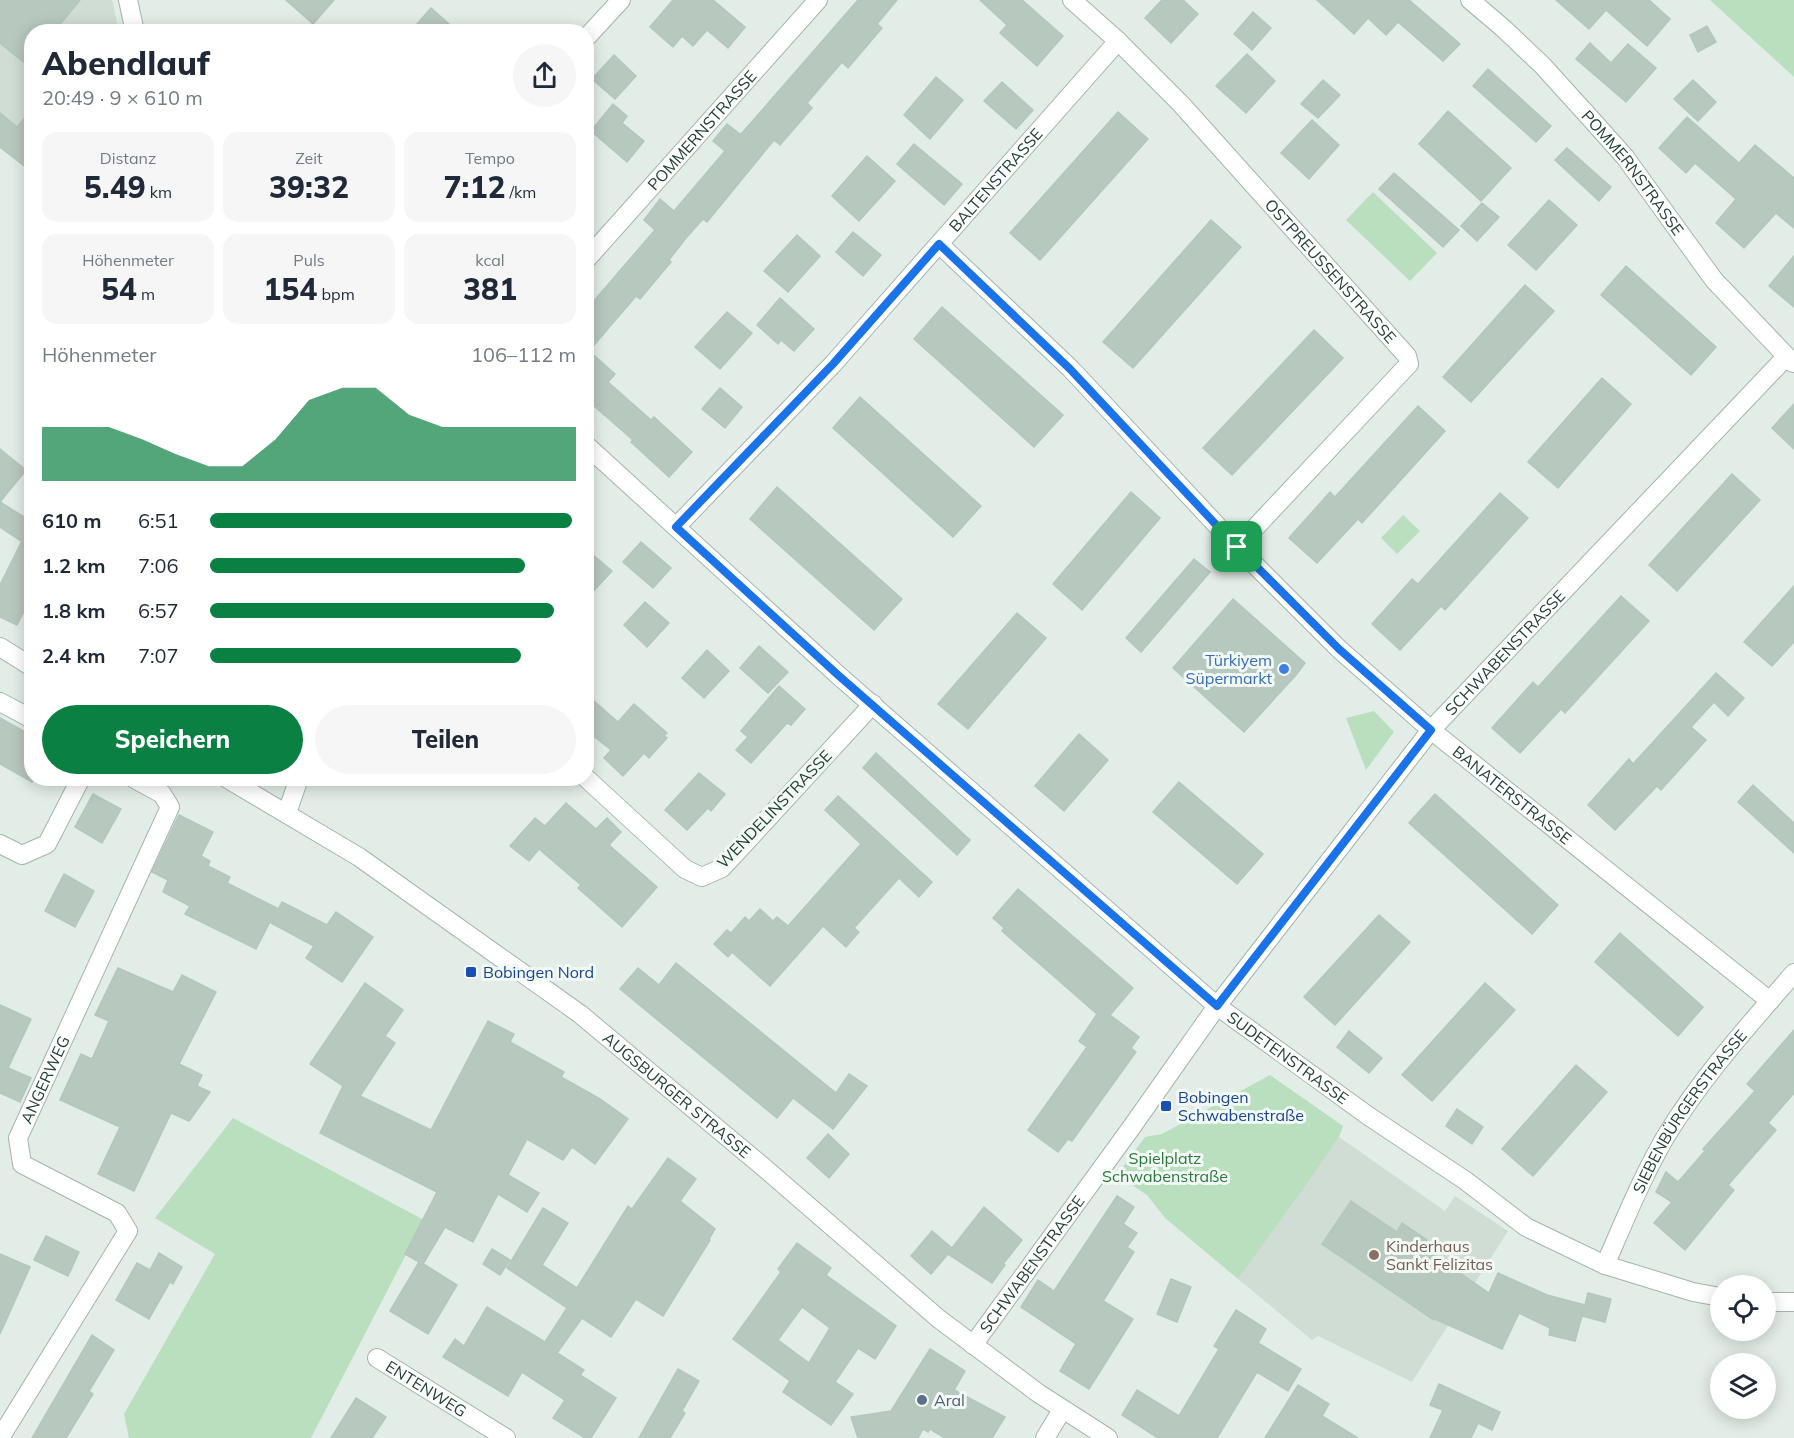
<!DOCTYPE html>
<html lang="de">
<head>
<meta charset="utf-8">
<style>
	:root { --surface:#fff; --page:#f6f6f7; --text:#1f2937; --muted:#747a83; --accent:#0b8043 }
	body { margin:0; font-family:Mulish,sans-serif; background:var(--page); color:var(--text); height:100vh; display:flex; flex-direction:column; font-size:22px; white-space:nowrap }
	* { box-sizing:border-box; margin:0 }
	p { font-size:20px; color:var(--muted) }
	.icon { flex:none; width:33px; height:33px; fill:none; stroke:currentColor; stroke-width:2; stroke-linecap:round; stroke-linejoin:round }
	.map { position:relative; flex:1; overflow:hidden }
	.details { position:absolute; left:24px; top:24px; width:570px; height:762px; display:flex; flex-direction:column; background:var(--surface); border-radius:24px; box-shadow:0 3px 15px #0003 }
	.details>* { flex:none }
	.buttons { position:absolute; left:1710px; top:1275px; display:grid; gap:12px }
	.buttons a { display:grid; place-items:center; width:66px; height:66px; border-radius:50%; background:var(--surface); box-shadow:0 3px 15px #0003; font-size:30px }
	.pin { position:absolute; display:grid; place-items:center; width:51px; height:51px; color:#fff; margin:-26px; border-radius:12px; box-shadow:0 3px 9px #0006 }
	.round { display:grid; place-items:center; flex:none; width:63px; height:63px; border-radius:32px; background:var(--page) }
	.summary { display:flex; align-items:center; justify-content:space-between; height:102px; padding:0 18px }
	h1 { font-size:33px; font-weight:800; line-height:45px }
	.metrics { display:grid; grid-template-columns:repeat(3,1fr); gap:9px; height:102px; padding:6px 18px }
	.metrics div { display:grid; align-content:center; border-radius:15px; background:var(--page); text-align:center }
	.metrics b { font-size:30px; font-weight:800 }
	.metrics small { font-size:16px; font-weight:400 }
	.metrics p { font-size:16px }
	.chart { height:168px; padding:12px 18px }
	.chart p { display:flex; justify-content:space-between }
	.chart svg { width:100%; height:108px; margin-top:6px; fill:var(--accent); opacity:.7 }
	.button { display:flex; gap:12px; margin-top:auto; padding:12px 18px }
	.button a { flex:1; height:69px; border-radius:36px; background:var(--accent); color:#fff; font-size:24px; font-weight:800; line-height:69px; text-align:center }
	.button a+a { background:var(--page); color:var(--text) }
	ul { padding:0 18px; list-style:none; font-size:20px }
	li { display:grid; grid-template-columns:96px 72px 1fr; align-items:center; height:45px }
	li i { height:15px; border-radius:8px; background:var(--accent) }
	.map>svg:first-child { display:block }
</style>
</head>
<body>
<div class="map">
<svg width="1794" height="1438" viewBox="0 0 1794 1438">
	<rect width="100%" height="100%" fill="#e2ede7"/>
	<g fill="#d0ddd5">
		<path d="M0,0H112L119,31L32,32V161L26,168L0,147Z"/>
		<path d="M1339,1137L1445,1211L1455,1196L1508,1231L1412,1382L1318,1336L1312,1340L1238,1279Z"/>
	</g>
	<g fill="#badfbf">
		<path d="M1710,0H1794V77Z"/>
		<path d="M1373,192L1437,253L1410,281L1346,220Z"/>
		<path d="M1403,515L1420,531L1397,554L1381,538Z"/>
		<path d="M1374,711L1394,732L1366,770L1346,718Z"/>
		<path d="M1270,1075L1343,1126L1339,1137L1306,1185L1238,1279L1165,1218L1147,1195L1117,1175L1145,1137L1162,1134Z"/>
		<path d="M233,1118L424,1220L311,1438H129L124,1414L215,1254L155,1218Z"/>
	</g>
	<g fill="#b7c8bf" stroke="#b4c7bd" stroke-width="1.5" fill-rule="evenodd">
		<path d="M0,0H80L54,32H32V69L0,43Z"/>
		<path d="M286,0H334L313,24Z"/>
		<path d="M673,0H713L745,27L728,48L707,30L693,46L682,36L673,47L650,27Z"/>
		<path d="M858,0H897L877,24L882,28L848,68L842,62L807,103L812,108L780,145L774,140L707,222L703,219L686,238L669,260L671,262L640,299L636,296L589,351L615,374L608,382L651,420L654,417L692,452L669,477L631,442L633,440L586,399V310L655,230L644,220L660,199L674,211L725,151L713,141L727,124L740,134L742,133Z"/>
		<path d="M980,0H1022L1063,36L1037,66L1000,33L1007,25Z"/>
		<path d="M1162,0H1183L1198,14L1171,43L1145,18Z"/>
		<path d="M1317,0H1409L1460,44L1443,61L1398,22L1386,35L1368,18L1354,34Z"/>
		<path d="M1556,0H1649L1670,19L1647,46L1606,10L1589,29Z"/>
		<path d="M431,8L458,32H410Z"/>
		<path d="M1253,12L1271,28L1252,50L1234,34Z"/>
		<path d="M1707,26L1716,42L1698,52L1690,35Z"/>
		<path d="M1590,43L1611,63L1628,44L1656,68L1626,102L1576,59Z"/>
		<path d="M1247,54L1275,81L1246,113L1216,86Z"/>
		<path d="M614,55L636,76L615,99L592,79Z"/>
		<path d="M1488,69L1551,126L1536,142L1473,86Z"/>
		<path d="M936,77L963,100L930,139L904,115Z"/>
		<path d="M1323,80L1340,95L1318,118L1301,104Z"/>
		<path d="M1693,80L1716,102L1698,121L1674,99Z"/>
		<path d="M1002,82L1033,110L1016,129L984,101Z"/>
		<path d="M613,104L627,116L622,123L644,141L627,162L591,131Z"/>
		<path d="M32,109V172L0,147V113L17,127Z"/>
		<path d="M1448,111L1511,168L1481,201L1419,144Z"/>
		<path d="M1118,112L1148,139L1040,260L1010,233Z"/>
		<path d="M1687,117L1739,163L1755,145L1794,178V228L1776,213L1744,248L1716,223L1736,199L1695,163L1686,173L1659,148Z"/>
		<path d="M1312,120L1339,145L1309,179L1281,153Z"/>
		<path d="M914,144L962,184L944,205L897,164Z"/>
		<path d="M1567,148L1611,187L1599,201L1555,160Z"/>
		<path d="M867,156L895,181L859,221L832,196Z"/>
		<path d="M1394,173L1459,230L1443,247L1379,189Z"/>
		<path d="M1549,200L1577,225L1536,270L1508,245Z"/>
		<path d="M1482,203L1499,217L1477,241L1461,226Z"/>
		<path d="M1211,220L1241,247L1133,368L1103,342Z"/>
		<path d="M853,232L881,255L863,276L836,252Z"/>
		<path d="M797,235L820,256L788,292L764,271Z"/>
		<path d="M1794,256V307L1769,286Z"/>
		<path d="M1626,266L1716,347L1691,375L1601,295Z"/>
		<path d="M1525,285L1554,311L1471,402L1443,377Z"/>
		<path d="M780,298L814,329L794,351L781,340L778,344L757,325Z"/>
		<path d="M942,307L1063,415L1034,447L914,339Z"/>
		<path d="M727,312L752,333L720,369L695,347Z"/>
		<path d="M1314,330L1343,358L1232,475L1203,448Z"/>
		<path d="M1602,378L1631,404L1558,488L1528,462Z"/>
		<path d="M720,388L742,407L725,428L702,409Z"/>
		<path d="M860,397L981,506L953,537L833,428Z"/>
		<path d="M1794,404V449L1772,428Z"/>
		<path d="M1418,406L1445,431L1362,523L1358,519L1317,563L1289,538L1330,492L1335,497Z"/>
		<path d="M0,449L26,470L0,502Z"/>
		<path d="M1732,474L1760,500L1677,591L1649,565Z"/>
		<path d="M777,487L902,599L874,630L750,519Z"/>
		<path d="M1131,492L1160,518L1082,610L1053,584Z"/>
		<path d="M1500,493L1528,518L1445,610L1441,606L1400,650L1372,624L1412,579L1418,584Z"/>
		<path d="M0,502L32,522V596L17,625L0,617V585L25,535L21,541L0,527Z"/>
		<path d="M641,542L671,568L653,588L623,562Z"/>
		<path d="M586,549L612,571L586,599Z"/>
		<path d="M1194,559L1210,572L1141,652L1126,638Z"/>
		<path d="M1794,586V642L1772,666L1744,642Z"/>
		<path d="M1621,596L1649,621L1565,713L1561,709L1520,753L1492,728L1533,682L1538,687Z"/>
		<path d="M1233,599L1305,663L1296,675L1244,732L1173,668Z"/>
		<path d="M645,602L669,623L647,647L624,625Z"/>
		<path d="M1017,613L1046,638L968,729L938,704Z"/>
		<path d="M759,646L788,672L768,693L740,668Z"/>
		<path d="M707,650L729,671L704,698L682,678Z"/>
		<path d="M1716,673L1744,698L1728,716L1714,702L1691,727L1706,740L1661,790L1657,786L1615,830L1588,805L1629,759L1633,764Z"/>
		<path d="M779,686L805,709L791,725L787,723L751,763L736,750L748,737L741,731Z"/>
		<path d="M586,694L618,722L634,704L667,733L664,736L667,738L649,758L644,753L623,776L604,758L611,750L586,730Z"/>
		<path d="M0,718L32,736V782L0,764Z"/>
		<path d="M1079,734L1108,760L1064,811L1035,786Z"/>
		<path d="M876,753L970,840L957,855L863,768Z"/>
		<path d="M699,773L725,794L711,811L708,808L687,830L665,810Z"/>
		<path d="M1179,782L1263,854L1237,884L1153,812Z"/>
		<path d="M1753,785L1794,823V853L1738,802Z"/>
		<path d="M93,794L121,809L102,843L75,827Z"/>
		<path d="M1435,794L1558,905L1532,934L1409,823Z"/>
		<path d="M838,796L932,882L919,897L899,878L854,928L859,932L846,947L823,926L770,986L732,952L728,957L714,944L727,930L731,933L745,917L749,921L760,909L773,921L777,917L788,926L861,844L825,810Z"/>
		<path d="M566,803L596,829L607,818L621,832L609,845L657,887L622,927L578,888L581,885L539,849L529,861L510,846L535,818L545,826Z"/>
		<path d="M179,815L213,832L201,856L210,861L208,866L230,877L227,883L277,908L256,949L185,914L190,906L163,892L168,880L152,872Z"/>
		<path d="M64,874L94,891L75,927L45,911Z"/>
		<path d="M1018,889L1133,988L1110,1015L1139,1037L1131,1048L1136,1052L1072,1141L1068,1139L1058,1152L1028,1130L1087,1047L1079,1041L1097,1014L1002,931L1004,928L993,918Z"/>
		<path d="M282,902L327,925L336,912L373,937L342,982L306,958L314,946L271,923Z"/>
		<path d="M1379,915L1410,942L1335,1025L1304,997Z"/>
		<path d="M1620,933L1703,1007L1678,1036L1595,962Z"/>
		<path d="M676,963L836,1093L849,1074L867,1086L833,1129L793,1098L777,1118L620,989L638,968L659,985Z"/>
		<path d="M118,968L173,992L182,975L216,992L179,1064L202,1075L197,1086L210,1092L189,1121L171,1113L134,1191L98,1174L120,1127L60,1100L81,1054L92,1059L109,1021L95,1015Z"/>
		<path d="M365,983L403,1010L385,1036L395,1043L360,1096L431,1130L488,1021L514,1034L510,1042L564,1072L561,1077L600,1099L628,1119L595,1164L572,1147L563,1160L527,1139L508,1175L539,1193L527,1212L498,1194L473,1242L445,1227L423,1264L422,1263L457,1285L428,1334L390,1311L419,1262L405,1254L437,1192L320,1133L343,1086L310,1064Z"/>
		<path d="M1485,983L1515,1010L1432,1101L1402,1075Z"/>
		<path d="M0,1005L31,1019L8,1068L31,1078L20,1102L0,1093Z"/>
		<path d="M1794,1030V1093L1768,1123L1776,1130L1728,1185L1734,1190L1685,1250L1654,1223L1672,1202L1656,1192L1666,1172L1678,1182L1705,1151L1703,1149L1755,1091L1747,1084Z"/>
		<path d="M1349,1031L1382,1058L1369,1073L1337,1047Z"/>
		<path d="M1576,1065L1607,1092L1533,1176L1502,1149Z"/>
		<path d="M1457,1109L1483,1127L1472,1144L1446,1126Z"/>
		<path d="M828,1134L849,1154L829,1178L807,1158Z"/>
		<path d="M668,1158L696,1179L680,1201L715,1229L709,1239L710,1240L663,1316L636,1299L611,1337L582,1318L557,1353L584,1370L580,1375L616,1398L591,1438H585L553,1418L565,1400L522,1372L508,1396L443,1357L455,1339L464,1346L487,1307L545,1342L567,1308L507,1268L543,1208L568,1223L542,1265L577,1288L628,1206L632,1209Z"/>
		<path d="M1117,1196L1134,1207L1123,1224L1137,1233L1127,1247L1134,1252L1103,1301L1133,1319L1089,1389L1060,1371L1076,1344L1021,1307L1038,1280L1054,1291Z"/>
		<path d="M1351,1201L1397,1232L1402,1223L1427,1240L1422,1247L1489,1293L1498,1273L1547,1295L1585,1305L1588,1293L1611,1299L1605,1322L1582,1316L1583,1312L1575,1341L1549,1335L1550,1328L1519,1313L1502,1349L1435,1319L1434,1320L1322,1244Z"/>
		<path d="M984,1207L1022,1240L1003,1264L1005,1265L992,1283L948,1254L931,1274L911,1256L932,1231L952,1248Z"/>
		<path d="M46,1236L79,1252L68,1276L34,1260Z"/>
		<path d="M797,1243L831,1268L826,1275L896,1326L875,1359L858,1348L835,1382L853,1394L831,1425L783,1392L790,1381L733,1339L781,1272L778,1269ZM802,1307L830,1328L809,1363L778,1340Z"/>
		<path d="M492,1249L510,1260L500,1275L483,1264Z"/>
		<path d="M159,1253L182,1267L173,1284L170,1282L149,1319L116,1300L137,1263L150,1270Z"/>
		<path d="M0,1254L30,1267L0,1334Z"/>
		<path d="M1171,1279L1191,1287L1177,1322L1157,1314Z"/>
		<path d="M1236,1310L1266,1329L1258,1343L1301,1369L1288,1391L1257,1372L1217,1438H1158L1122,1415L1137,1390L1179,1416L1219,1349L1214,1346Z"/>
		<path d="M92,1335L114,1350L89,1391L93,1394L66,1438H32Z"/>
		<path d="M930,1349L965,1371L954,1390L1005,1417L992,1438H945L930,1429L928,1432L923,1429L918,1438H858L851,1417L891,1411Z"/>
		<path d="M678,1369L699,1381L682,1411L685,1413L670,1438H639Z"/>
		<path d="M1439,1384L1500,1412L1492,1430L1478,1423L1471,1438H1430L1443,1410L1430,1405Z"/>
		<path d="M1298,1385L1329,1404L1322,1416L1358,1438H1265Z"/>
		<path d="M356,1398L386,1417L372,1438H331Z"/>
	</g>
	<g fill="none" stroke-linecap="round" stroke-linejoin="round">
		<g stroke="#a4b5ad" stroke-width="20">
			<g id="minor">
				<path d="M128,0L135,32"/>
				<path id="s1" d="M1072,0L1118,41L1181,104L1407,356L1409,364L1237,547"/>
				<path id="s2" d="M1470,0L1503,28L1543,66L1591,119L1625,157L1714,280L1793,363"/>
				<path d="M586,38L621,0"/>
				<path id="s3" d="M939,244L1070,368L1237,547L1339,649L1431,730L1770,1001"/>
				<path id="s4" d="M586,260L818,0"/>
				<path id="s5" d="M586,445L838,675L1217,1006L1367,1115L1466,1181L1526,1227L1605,1265L1693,1292L1720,1297"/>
				<path id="s6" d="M676,527L833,364L1118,41"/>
				<path d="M0,702L32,719"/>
				<path d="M586,778L685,869L702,877L722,868L873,704"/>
				<path d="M287,813L299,778"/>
				<path d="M0,844L22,855L47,844L81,778"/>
				<path id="s7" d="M1605,1265C1624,1222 1642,1177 1666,1136C1702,1077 1749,1025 1794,973"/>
				<path d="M1766,1302H1794"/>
				<path id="s8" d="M973,1345L1131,1128L1217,1006L1431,730L1786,357"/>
				<path id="s9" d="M377,1358L506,1438"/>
				<path id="s10" d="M0,1438L128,1231L117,1213L22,1164L18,1138L170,807L162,794L133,778"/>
				<path d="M1045,1438L1062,1410"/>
			</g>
		</g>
		<g stroke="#a4b5ad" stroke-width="20">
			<g id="tertiary">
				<path d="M0,647L32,667"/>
				<path id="s11" d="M226,778L359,857L580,1014L761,1165L939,1319L1038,1393L1108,1438"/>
			</g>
		</g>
		<use href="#minor" stroke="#fff" stroke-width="18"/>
		<use href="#tertiary" stroke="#fff" stroke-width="18"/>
	</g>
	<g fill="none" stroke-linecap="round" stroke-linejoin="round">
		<g stroke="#fff" stroke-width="12">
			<path id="route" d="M939,244L1070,369L1237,547L1339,649L1431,730L1217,1006L838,675L676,527L833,364Z"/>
		</g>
		<use href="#route" stroke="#1a73e8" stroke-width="8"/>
	</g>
	<circle fill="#3f7fe0" stroke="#f3f9f5" stroke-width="2" cx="1284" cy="669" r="6"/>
	<g fill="#1a4fb4" stroke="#f3f9f5" stroke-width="2">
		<rect x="465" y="966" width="12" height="12" rx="3"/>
		<rect x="1160" y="1100" width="12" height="12" rx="3"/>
	</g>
	<circle fill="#8d6e63" stroke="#f3f9f5" stroke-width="2" cx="1374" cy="1255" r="6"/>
	<circle fill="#5c6f8a" stroke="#f3f9f5" stroke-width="2" cx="922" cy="1400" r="6"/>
	<g text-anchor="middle" stroke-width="6" stroke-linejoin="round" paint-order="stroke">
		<g font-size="16" fill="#213f33" stroke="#f3f9f5">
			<text dy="6" stroke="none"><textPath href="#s4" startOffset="174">POMMERNSTRASSE</textPath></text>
			<text dy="6" stroke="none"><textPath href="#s2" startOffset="238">POMMERNSTRASSE</textPath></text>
			<text dy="6" stroke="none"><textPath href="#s6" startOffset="472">BALTENSTRASSE</textPath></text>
			<text dy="6" stroke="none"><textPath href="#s1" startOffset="375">OSTPREUSSENSTRASSE</textPath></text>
			<text dy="6" stroke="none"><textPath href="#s8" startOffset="874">SCHWABENSTRASSE</textPath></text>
			<text dy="6" stroke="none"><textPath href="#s3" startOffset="796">BANATERSTRASSE</textPath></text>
			<text transform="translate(774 809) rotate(-46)" y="6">WENDELINSTRASSE</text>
			<text dy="6" stroke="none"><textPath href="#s5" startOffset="932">SUDETENSTRASSE</textPath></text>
			<text dy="6" stroke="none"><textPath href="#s10" startOffset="462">ANGERWEG</textPath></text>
			<text dy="6" stroke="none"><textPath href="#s11" startOffset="552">AUGSBURGER STRASSE</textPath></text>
			<text dy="6" stroke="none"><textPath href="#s7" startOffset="176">SIEBENBÜRGERSTRASSE</textPath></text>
			<text dy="6" stroke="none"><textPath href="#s8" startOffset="100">SCHWABENSTRASSE</textPath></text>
			<text dy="6" stroke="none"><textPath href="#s9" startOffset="58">ENTENWEG</textPath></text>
		</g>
		<g font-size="16" fill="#366cbe" stroke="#f3f9f5" text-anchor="end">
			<text x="1272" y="666">Türkiyem<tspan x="1272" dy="18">Süpermarkt</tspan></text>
		</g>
		<g font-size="16" fill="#164399" stroke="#f3f9f5" text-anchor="start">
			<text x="483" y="978">Bobingen Nord</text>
			<text x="1178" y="1103">Bobingen<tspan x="1178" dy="18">Schwabenstraße</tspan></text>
		</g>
		<g font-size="16" fill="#29783d" stroke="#f3f9f5">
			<text x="1165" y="1164">Spielplatz<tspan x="1165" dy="18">Schwabenstraße</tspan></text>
		</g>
		<g font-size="16" fill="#785e54" stroke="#f3f9f5" text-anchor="start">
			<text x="1386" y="1252">Kinderhaus<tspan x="1386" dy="18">Sankt Felizitas</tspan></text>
		</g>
		<g font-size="16" fill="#4e5e75" stroke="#f3f9f5" text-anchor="start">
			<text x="934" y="1406">Aral</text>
		</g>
	</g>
</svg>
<div class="buttons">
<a><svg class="icon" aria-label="locate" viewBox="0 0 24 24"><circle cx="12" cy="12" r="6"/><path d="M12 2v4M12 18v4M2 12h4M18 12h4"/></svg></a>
<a><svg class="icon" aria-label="layers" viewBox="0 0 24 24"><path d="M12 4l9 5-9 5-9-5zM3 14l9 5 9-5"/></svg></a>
</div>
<div class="pin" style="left:1237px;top:547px;background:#1e9e55"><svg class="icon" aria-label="arrive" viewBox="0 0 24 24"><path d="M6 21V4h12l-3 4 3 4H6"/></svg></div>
<section class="details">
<div class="summary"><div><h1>Abendlauf</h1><p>20:49 · 9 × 610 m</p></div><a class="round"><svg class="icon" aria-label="share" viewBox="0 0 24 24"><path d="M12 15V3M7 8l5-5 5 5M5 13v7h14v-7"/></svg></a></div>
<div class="metrics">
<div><p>Distanz</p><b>5.49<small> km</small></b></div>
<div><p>Zeit</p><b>39:32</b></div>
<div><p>Tempo</p><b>7:12<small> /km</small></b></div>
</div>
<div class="metrics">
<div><p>Höhenmeter</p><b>54<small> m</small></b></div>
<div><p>Puls</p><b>154<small> bpm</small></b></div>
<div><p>kcal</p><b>381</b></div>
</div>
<div class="chart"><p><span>Höhenmeter</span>106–112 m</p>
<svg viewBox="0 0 160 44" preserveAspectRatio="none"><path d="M0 44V22L10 22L20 22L30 27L40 33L50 38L60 38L70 27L80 11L90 6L100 6L110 17L120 22L130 22L140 22L150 22L160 22V44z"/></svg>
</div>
<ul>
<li><b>610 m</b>6:51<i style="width:99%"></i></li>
<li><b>1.2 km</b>7:06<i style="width:86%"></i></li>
<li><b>1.8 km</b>6:57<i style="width:94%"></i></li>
<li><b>2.4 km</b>7:07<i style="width:85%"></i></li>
</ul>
<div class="button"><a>Speichern</a><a>Teilen</a></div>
</section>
</div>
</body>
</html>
